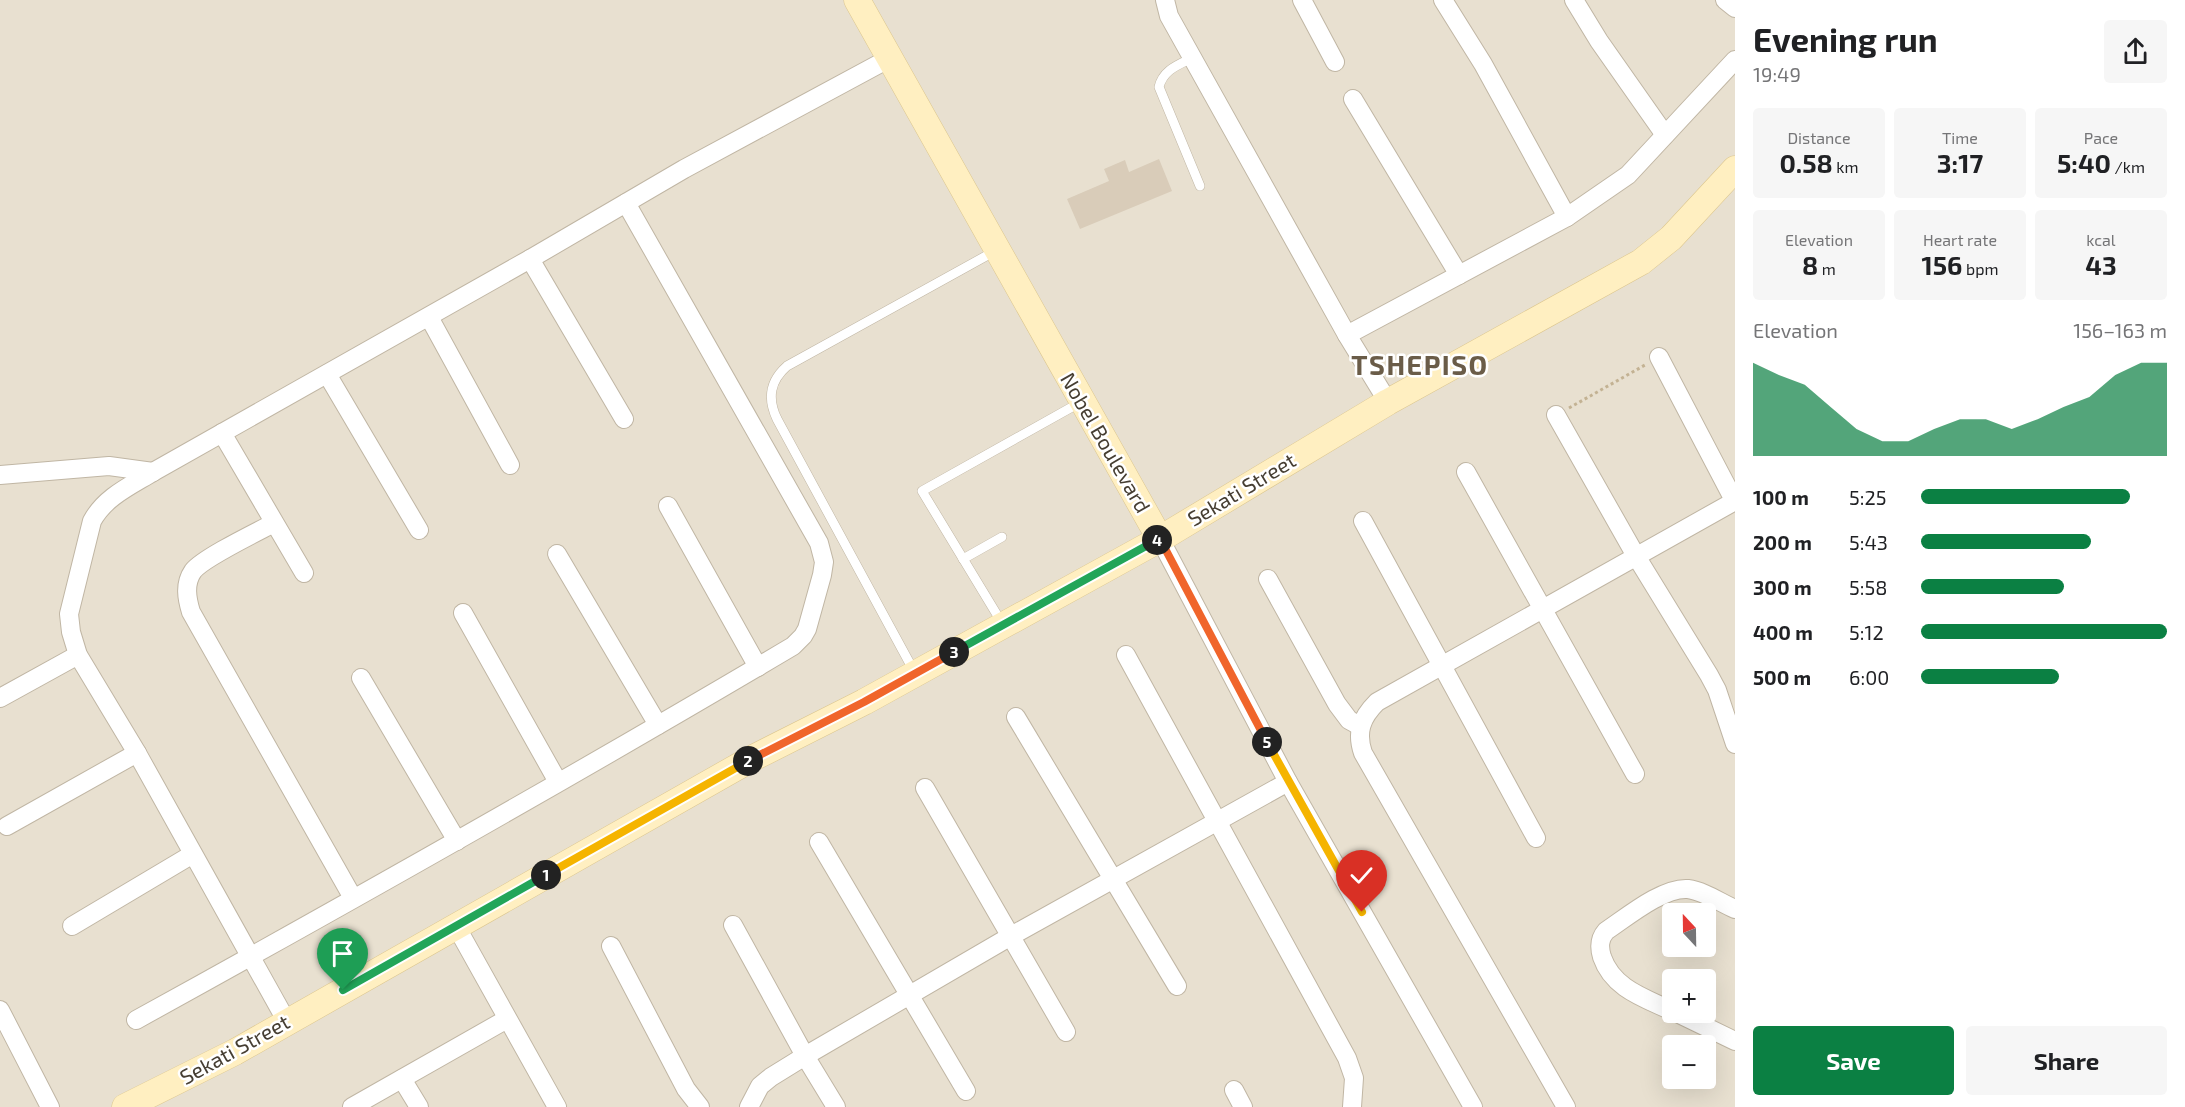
<!DOCTYPE html>
<html lang="en">
<head>
<meta charset="utf-8">
<style>
	:root { --surface:#fff; --page:#f6f6f6; --text:#202124; --muted:#757577; --accent:#0b8043 }
	body { margin:0; font-family:"Exo 2",sans-serif; background:var(--page); color:var(--text); height:100vh; display:flex; flex-direction:column; font-size:22px; white-space:nowrap }
	* { box-sizing:border-box; margin:0 }
	p { font-size:20px; color:var(--muted) }
	.icon { flex:none; width:33px; height:33px; fill:none; stroke:currentColor; stroke-width:2; stroke-linecap:round; stroke-linejoin:round }
	.map { position:relative; flex:1; overflow:hidden }
	.details { display:flex; flex-direction:column; background:var(--surface); width:450px }
	.details>* { flex:none }
	.needle { width:39px; rotate:338deg }
	.tools { position:absolute; left:1662px; top:903px; display:grid; gap:12px }
	.tools a { display:grid; place-items:center; width:54px; height:54px; border-radius:6px; background:var(--surface); box-shadow:0 6px 24px #0002; font-size:30px }
	.pin { position:absolute; display:grid; place-items:center; width:51px; height:51px; color:#fff; margin:-62px -26px; border-radius:50% 50% 50% 0; rotate:-45deg; box-shadow:0 0 6px #0007 }
	.pin .icon { rotate:45deg }
	.km { position:absolute; width:30px; height:30px; margin:-15px; border-radius:50%; background:#222; color:#fff; font-size:16px; line-height:30px; text-align:center }
	.round { display:grid; place-items:center; flex:none; width:63px; height:63px; border-radius:6px; background:var(--page) }
	.overview { display:flex; align-items:center; justify-content:space-between; height:102px; padding:0 18px }
	h1 { font-size:33px; font-weight:700; line-height:45px }
	.metrics { display:grid; grid-template-columns:repeat(3,1fr); gap:9px; height:102px; padding:6px 18px }
	.metrics div { display:grid; align-content:center; border-radius:6px; background:var(--page); text-align:center }
	.metrics b { font-size:26px; font-weight:700 }
	.metrics small { font-size:16px; font-weight:400 }
	.metrics p { font-size:16px }
	.chart { height:168px; padding:12px 18px }
	.chart p { display:flex; justify-content:space-between }
	.chart svg { width:100%; height:108px; margin-top:6px; fill:var(--accent); opacity:.7 }
	.action { display:flex; gap:12px; margin-top:auto; padding:12px 18px }
	.action a { flex:1; height:69px; border-radius:6px; background:var(--accent); color:#fff; font-size:24px; font-weight:700; line-height:69px; text-align:center }
	.action a+a { background:var(--page); color:var(--text) }
	ul { padding:0 18px; list-style:none; font-size:20px }
	li { display:grid; grid-template-columns:96px 72px 1fr; align-items:center; height:45px }
	li i { height:15px; border-radius:8px; background:var(--accent) }
	main { display:flex; flex:1; min-height:0 }
	.map>svg:first-child { display:block }
</style>
</head>
<body>
<main>
<div class="map">
<svg width="1735" height="1107" viewBox="0 0 1735 1107">
	<rect width="100%" height="100%" fill="#f4eee2"/>
	<path fill="#e8e0d0" fill-rule="evenodd" d="M0,0H1735V1107H0ZM1672,914H1706V946H1672ZM1672,980H1706V1012H1672ZM1672,1046H1706V1078H1672Z"/>
	<path fill="#d9ccb9" d="M1159,159L1172,191L1080,229L1067,199L1109,181L1104,169L1125,160L1129,172Z"/>
	<g fill="none" stroke-linecap="round" stroke-linejoin="round">
		<g stroke="#c0b6a4" stroke-width="10">
			<g id="lane">
				<path d="M1192,58C1178,65 1163,70 1159,87L1200,186"/>
				<path d="M963,559L1002,537"/>
				<path d="M1002,623L922,491L1081,402"/>
				<path d="M915,673L777,419C767,398 770,381 787,366L995,251"/>
			</g>
		</g>
		<g stroke="#c0b6a4" stroke-width="20">
			<g id="street">
				<path d="M1165,0L1169,16L1347,335L1388,402"/>
				<path d="M1302,0L1335,62"/>
				<path d="M1443,0L1483,64L1567,217"/>
				<path d="M1574,0L1599,41L1665,135"/>
				<path d="M1725,0L1735,8"/>
				<path d="M1353,99L1459,275"/>
				<path d="M530,259L624,419"/>
				<path d="M429,317L510,465"/>
				<path d="M1347,335L1567,217L1628,175L1735,60"/>
				<path d="M1659,357L1735,502"/>
				<path d="M327,374L419,530"/>
				<path d="M1556,415L1636,556L1709,675L1717,690L1735,744"/>
				<path d="M222,433L304,573"/>
				<path d="M1466,472L1635,774"/>
				<path d="M0,475L109,466L153,472"/>
				<path d="M668,506L758,667"/>
				<path d="M1363,521L1536,838"/>
				<path d="M274,523C257,532 203,558 193,571C184,584 187,599 191,612L353,898"/>
				<path d="M1160,539L1288,782L1473,1107"/>
				<path d="M557,554L658,725"/>
				<path d="M1268,579L1337,704L1349,720L1360,726"/>
				<path d="M463,613L558,782"/>
				<path d="M1126,655L1347,1058L1354,1078L1352,1107"/>
				<path d="M361,678L457,841"/>
				<path d="M0,698L78,655"/>
				<path d="M1016,717L1177,986"/>
				<path d="M925,788L1066,1032"/>
				<path d="M7,826L137,753"/>
				<path d="M819,842L966,1091"/>
				<path d="M733,925L805,1056L836,1107"/>
				<path d="M72,926L193,854"/>
				<path d="M456,926L557,1107"/>
				<path d="M611,946L686,1089L700,1107"/>
				<path d="M0,1010L50,1107"/>
				<path d="M1672,1011C1645,998 1613,989 1602,957C1599,947 1599,939 1606,931C1627,917 1663,887 1688,889C1704,891 1721,903 1735,909"/>
				<path d="M1675,1012L1735,1041"/>
				<path d="M136,1020C357,898 577,774 793,646L803,636L807,629L822,575L824,562L819,543L626,203"/>
				<path d="M287,1022L137,753L78,655L71,632L69,614L92,521C105,497 130,486 153,472L530,259L684,169L890,58"/>
				<path d="M402,1079L419,1107"/>
				<path d="M1234,1090L1243,1107"/>
				<path d="M352,1107L507,1019"/>
				<path d="M749,1107L760,1086L771,1077L805,1056L1011,936L1288,782"/>
				<path d="M1566,1107L1363,753C1356,732 1361,718 1377,702L1735,501"/>
			</g>
		</g>
		<g stroke="#dcc68e" stroke-width="27">
			<g id="secondary">
				<path d="M857,0L1160,539"/>
				<path d="M125,1107L235,1052L753,758L864,702L1160,539L1388,402L1641,262L1671,238L1735,169"/>
			</g>
		</g>
		<path stroke="#c3b293" stroke-width="3" stroke-dasharray="3 3" stroke-linecap="butt" d="M1569,408L1645,365"/>
		<use href="#lane" stroke="#fff" stroke-width="9"/>
		<use href="#street" stroke="#fff" stroke-width="18"/>
		<use href="#secondary" stroke="#ffefc1" stroke-width="26"/>
	</g>
	<g fill="none" stroke-linecap="round" stroke-linejoin="round">
		<g stroke="#fff" stroke-width="12">
			<path id="split-1" d="M343,990L546,875"/>
		</g>
		<g stroke="#fff" stroke-width="12">
			<path id="split-2" d="M546,875L748,761"/>
		</g>
		<g stroke="#fff" stroke-width="12">
			<path id="split-3" d="M748,761L864,702L954,652"/>
		</g>
		<g stroke="#fff" stroke-width="12">
			<path id="split-4" d="M954,652L1157,540"/>
		</g>
		<g stroke="#fff" stroke-width="12">
			<path id="split-5" d="M1157,540L1160,539L1267,742"/>
		</g>
		<g stroke="#fff" stroke-width="12">
			<path id="split-6" d="M1267,742L1362,912"/>
		</g>
		<use href="#split-1" stroke="#22a559" stroke-width="8"/>
		<use href="#split-2" stroke="#f5b400" stroke-width="8"/>
		<use href="#split-3" stroke="#f0652b" stroke-width="8"/>
		<use href="#split-4" stroke="#22a559" stroke-width="8"/>
		<use href="#split-5" stroke="#f0652b" stroke-width="8"/>
		<use href="#split-6" stroke="#f5b400" stroke-width="8"/>
	</g>
	<g text-anchor="middle" stroke-width="5" stroke-linejoin="round" paint-order="stroke">
		<g font-size="21" fill="#463e32" stroke="#fff">
			<text transform="translate(1105 443) rotate(60)" y="7">Nobel Boulevard</text>
			<text transform="translate(1242 490) rotate(-31)" y="7">Sekati Street</text>
			<text transform="translate(235 1050) rotate(-29)" y="7">Sekati Street</text>
		</g>
		<g font-size="27" font-weight="bold" letter-spacing="1.5" fill="#6a5c48" stroke="#fff">
			<text x="1420" y="375">TSHEPISO</text>
		</g>
	</g>
</svg>
<div class="tools">
<a><svg class="needle" viewBox="-14 -14 28 28"><path d="M0-13l5 13h-10z" fill="#e53935"/><path d="M0 13l5-13h-10z" fill="#757577"/></svg></a>
<a>+</a>
<a>−</a>
</div>
<div class="pin" style="left:343px;top:990px;background:#1e9e55"><svg class="icon" aria-label="arrive" viewBox="0 0 24 24"><path d="M6 21V4h12l-3 4 3 4H6"/></svg></div>
<div class="pin" style="left:1362px;top:912px;background:#d93025"><svg class="icon" aria-label="check" viewBox="0 0 24 24"><path d="M5 12l5 5 9-10"/></svg></div>
<b class="km" style="left:546px;top:875px">1</b>
<b class="km" style="left:748px;top:761px">2</b>
<b class="km" style="left:954px;top:652px">3</b>
<b class="km" style="left:1157px;top:540px">4</b>
<b class="km" style="left:1267px;top:742px">5</b>
</div>
<section class="details">
<div class="overview"><div><h1>Evening run</h1><p>19:49</p></div><a class="round"><svg class="icon" aria-label="share" viewBox="0 0 24 24"><path d="M12 15V3M7 8l5-5 5 5M5 13v7h14v-7"/></svg></a></div>
<div class="metrics">
<div><p>Distance</p><b>0.58<small> km</small></b></div>
<div><p>Time</p><b>3:17</b></div>
<div><p>Pace</p><b>5:40<small> /km</small></b></div>
</div>
<div class="metrics">
<div><p>Elevation</p><b>8<small> m</small></b></div>
<div><p>Heart rate</p><b>156<small> bpm</small></b></div>
<div><p>kcal</p><b>43</b></div>
</div>
<div class="chart"><p><span>Elevation</span>156–163 m</p>
<svg viewBox="0 0 160 44" preserveAspectRatio="none"><path d="M0 44V6L10 11L20 15L30 24L40 33L50 38L60 38L70 33L80 29L90 29L100 33L110 29L120 24L130 20L140 11L150 6L160 6V44z"/></svg>
</div>
<ul>
<li><b>100 m</b>5:25<i style="width:85%"></i></li>
<li><b>200 m</b>5:43<i style="width:69%"></i></li>
<li><b>300 m</b>5:58<i style="width:58%"></i></li>
<li><b>400 m</b>5:12<i style="width:100%"></i></li>
<li><b>500 m</b>6:00<i style="width:56%"></i></li>
</ul>
<div class="action"><a>Save</a><a>Share</a></div>
</section>
</main>
</body>
</html>
